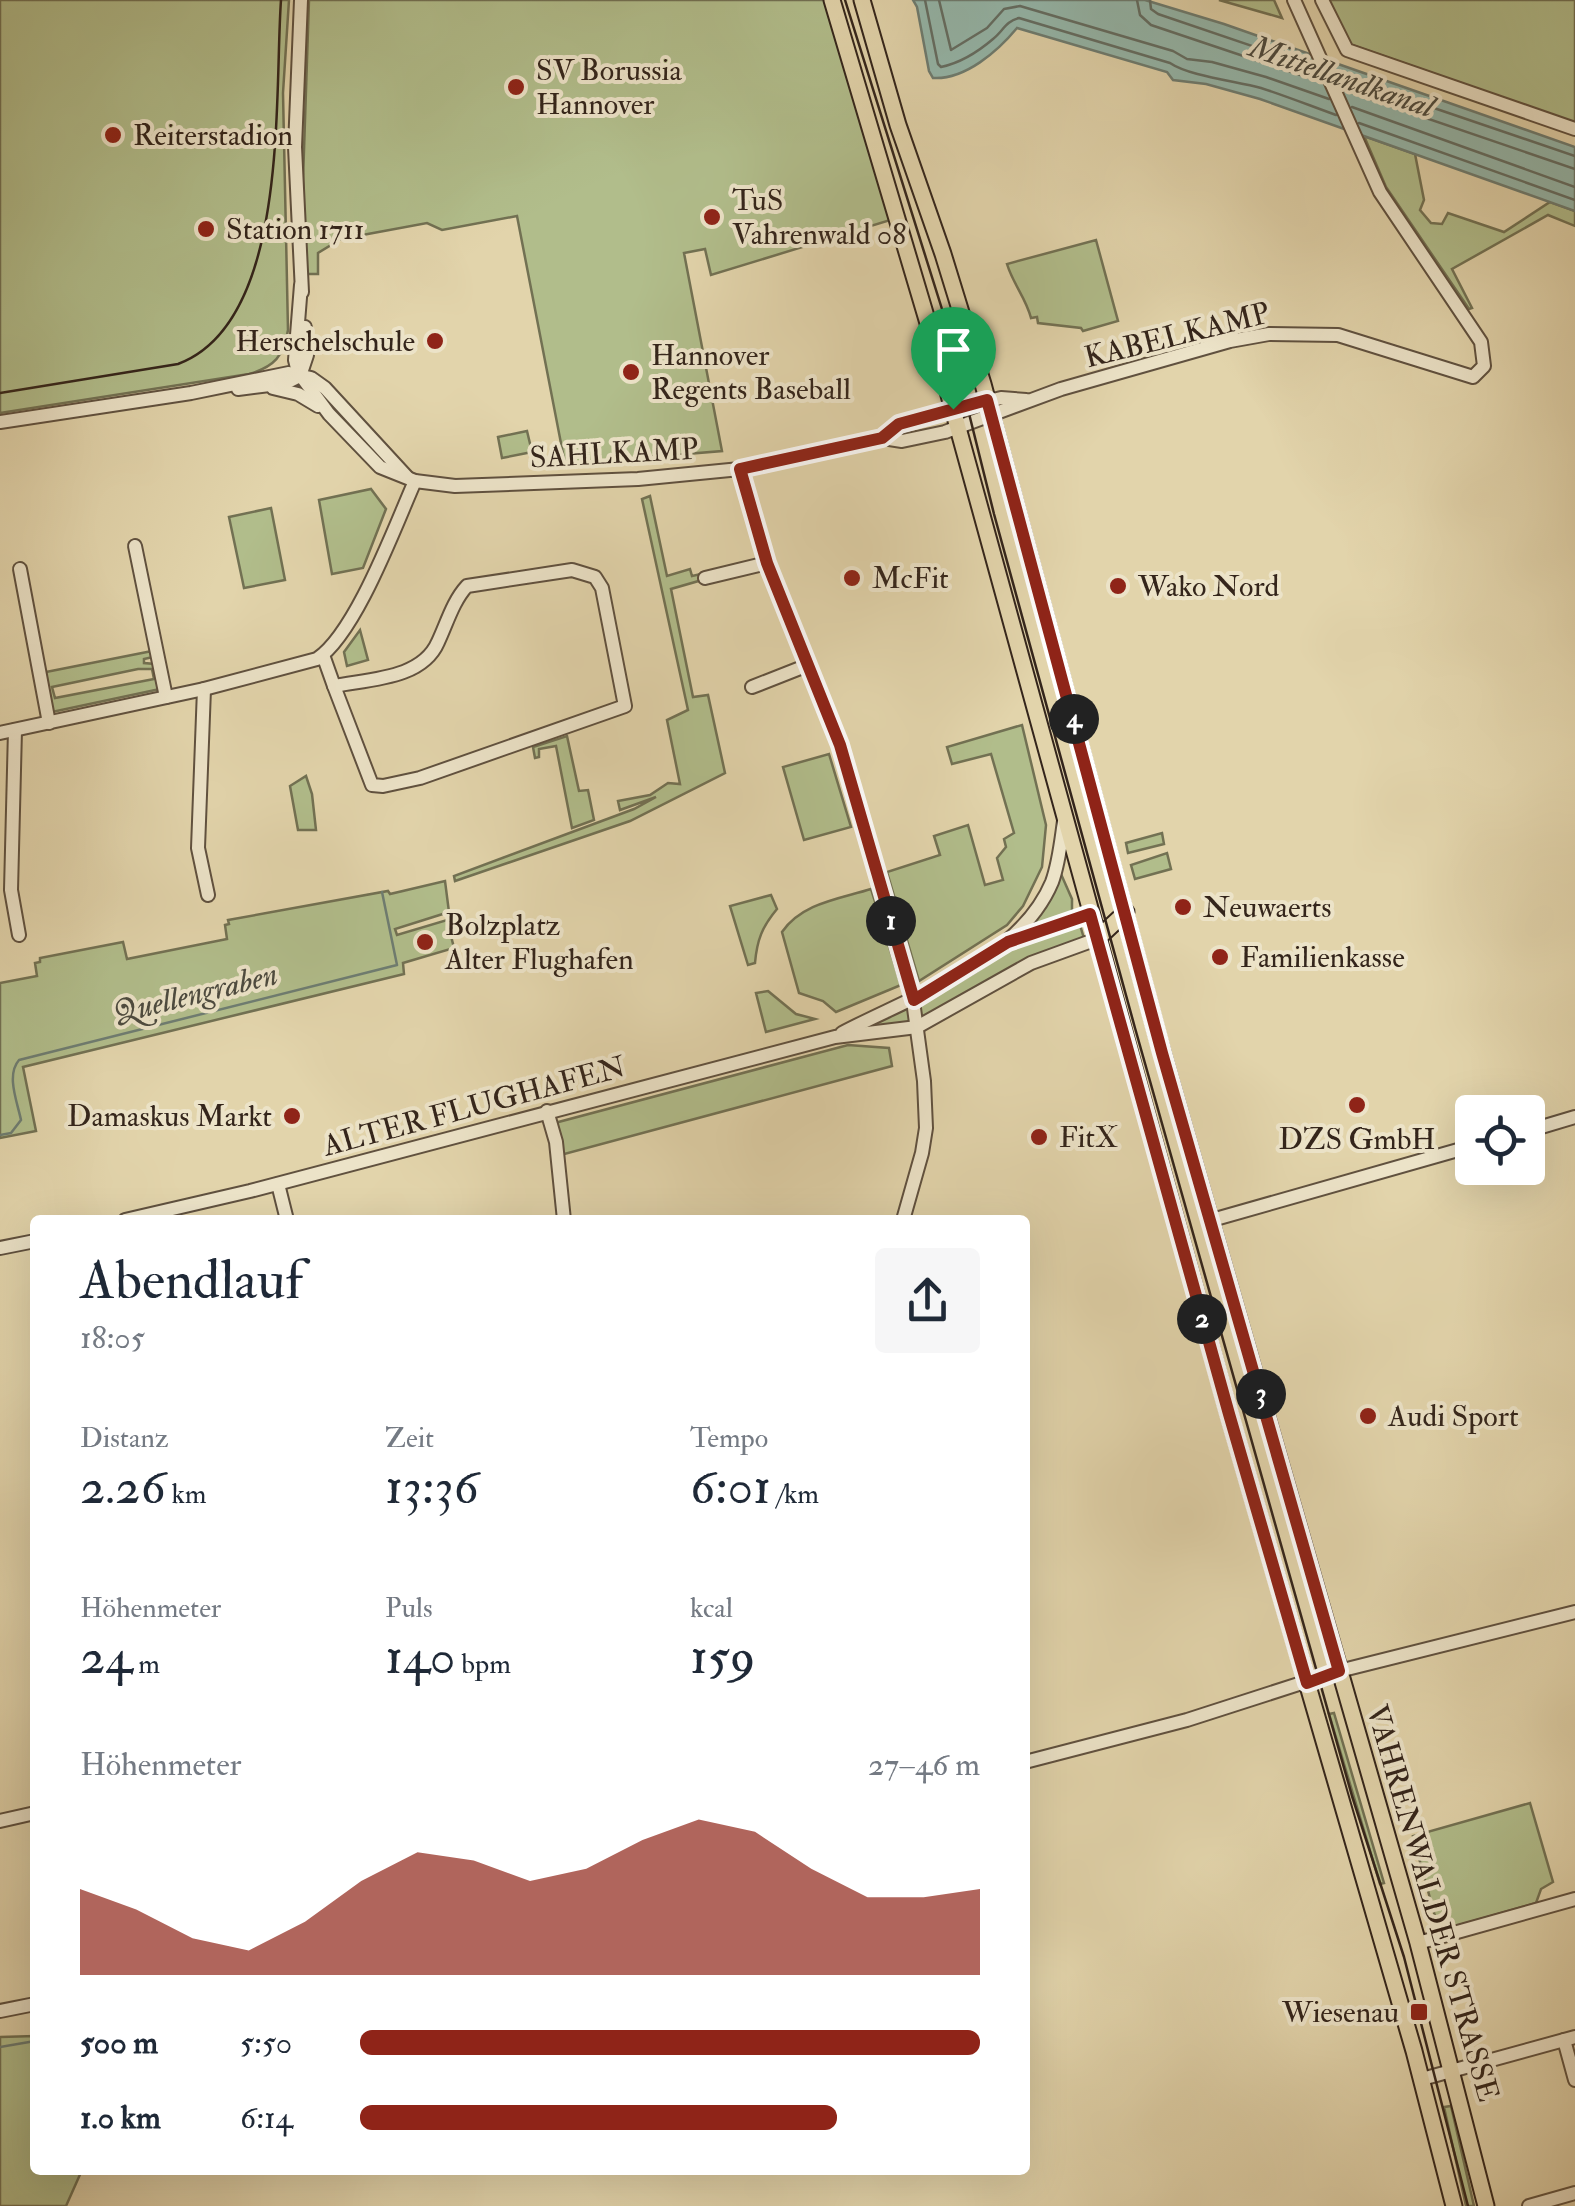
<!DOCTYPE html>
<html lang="de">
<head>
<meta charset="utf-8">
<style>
	:root { --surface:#fff; --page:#f6f6f7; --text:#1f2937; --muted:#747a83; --accent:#8f2418 }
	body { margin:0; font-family:"IM FELL Double Pica",serif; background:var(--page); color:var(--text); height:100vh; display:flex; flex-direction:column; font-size:38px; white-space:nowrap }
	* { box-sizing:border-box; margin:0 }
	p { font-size:32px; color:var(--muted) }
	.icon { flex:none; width:55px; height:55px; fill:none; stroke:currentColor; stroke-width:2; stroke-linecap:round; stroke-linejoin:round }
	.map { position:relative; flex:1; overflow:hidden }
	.drawer { position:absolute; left:30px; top:1215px; width:1000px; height:960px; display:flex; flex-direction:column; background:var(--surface); border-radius:10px; box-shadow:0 10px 40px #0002 }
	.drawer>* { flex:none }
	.controls { position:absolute; left:1455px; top:1095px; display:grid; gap:20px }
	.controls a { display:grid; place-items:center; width:90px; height:90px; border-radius:10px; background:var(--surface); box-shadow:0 10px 40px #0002; font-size:50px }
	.pin { position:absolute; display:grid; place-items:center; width:85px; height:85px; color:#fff; margin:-102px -42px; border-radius:50% 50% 50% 0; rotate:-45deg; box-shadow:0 0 10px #0007 }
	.pin .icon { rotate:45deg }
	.km { position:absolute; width:50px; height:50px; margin:-25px; border-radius:50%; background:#222; color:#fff; font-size:28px; line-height:50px; text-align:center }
	.round { display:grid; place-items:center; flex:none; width:105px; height:105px; border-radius:10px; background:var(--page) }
	.summary { display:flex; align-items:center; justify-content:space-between; height:170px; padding:0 50px }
	h1 { font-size:55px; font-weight:600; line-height:75px }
	.stats { display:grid; grid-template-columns:repeat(3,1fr); gap:15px; height:170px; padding:10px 50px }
	.stats div { display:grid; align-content:center }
	.stats b { font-size:50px; font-weight:600 }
	.stats small { font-size:28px; font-weight:400 }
	.stats p { font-size:28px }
	.chart { height:280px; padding:20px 50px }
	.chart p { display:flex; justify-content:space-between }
	.chart svg { width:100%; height:180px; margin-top:10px; fill:var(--accent); opacity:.7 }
	ul { padding:0 50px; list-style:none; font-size:32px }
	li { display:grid; grid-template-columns:160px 120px 1fr; align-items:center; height:75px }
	li i { height:25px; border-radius:12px; background:var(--accent) }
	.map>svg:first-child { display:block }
</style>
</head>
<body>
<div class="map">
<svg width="1575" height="2206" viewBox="0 0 1575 2206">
	<rect width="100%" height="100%" fill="#e2d4ab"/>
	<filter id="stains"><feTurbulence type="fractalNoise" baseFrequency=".002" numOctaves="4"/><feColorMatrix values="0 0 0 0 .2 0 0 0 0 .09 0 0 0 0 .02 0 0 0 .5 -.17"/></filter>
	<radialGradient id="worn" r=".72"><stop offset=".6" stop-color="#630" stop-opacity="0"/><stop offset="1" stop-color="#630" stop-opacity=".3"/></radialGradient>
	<g fill="#b1bd8b" stroke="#727153" stroke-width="2.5" fill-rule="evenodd">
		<path d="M0,0H289L283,93L288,330C284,356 274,367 249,374L0,413Z"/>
		<path d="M309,0H832L897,218L711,275L705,249L684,253L722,451L565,464L517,216L442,230L427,223L341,239L318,253V274H306L303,180Z"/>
		<path d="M1219,0H1274L1282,18Z"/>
		<path d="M1328,0H1575V123L1349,44Z"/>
		<path d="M1364,136L1415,154L1424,200L1420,210L1431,223L1442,224L1448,213L1504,232L1550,202L1575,211V226L1548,215L1452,269L1472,308L1469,309L1386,187Z"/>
		<path d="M1096,240L1118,321L1083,331L1081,328L1038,323L1037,317L1031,318C1026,298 1013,284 1007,264Z"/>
		<path d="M527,431L532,452L502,458L498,437Z"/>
		<path d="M371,489L386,509L363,568L332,574L319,500Z"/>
		<path d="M650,496L667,576L690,569L692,576L701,574L702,580L671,589L693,697L708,695L725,773L630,821L455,881L454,876L634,809L656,797L620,810L618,801L650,795L668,783L680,784L667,720L688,710L642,499Z"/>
		<path d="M271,508L285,580L244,588L229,517Z"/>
		<path d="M360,630L368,660L347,666L344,652Z"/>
		<path d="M152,651L153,657L144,659V663L155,664L160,689L52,712L46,672ZM138,669H152L154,679L55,698L52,687Z"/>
		<path d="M1022,725L1046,825L1042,867L1023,906L1007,925L919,981L887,872L940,855L934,836L968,825L985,885L1003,880L997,858L1006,847L1004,839L1014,833L991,754L952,764L947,747Z"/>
		<path d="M567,736L579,791L588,790L594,820L572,828L556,746L539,749V757L535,758L533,747Z"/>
		<path d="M829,754L851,827L804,840L783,767Z"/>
		<path d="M306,776L312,794L316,830H298L290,786Z"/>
		<path d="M1162,833L1164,844L1128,853L1126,843Z"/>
		<path d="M1167,853L1171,869L1135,879L1131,865Z"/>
		<path d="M1057,865L1072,899V919L1078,918L1085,942L940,1016L887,1033L859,1024L890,1012L1025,926Z"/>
		<path d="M445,881L449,912L395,929L397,935L447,920L454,948L403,963L404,974L23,1067L36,1131L0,1138V983L37,976L35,963L40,962V958L123,942L127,959L227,939L225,925L229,924L228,920L388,891L390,894Z"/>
		<path d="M871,889L901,985L836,1012L823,1001L799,993L782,932C802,903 839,899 871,889Z"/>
		<path d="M771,895L777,909C762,927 757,940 755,963L748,965L730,906Z"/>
		<path d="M768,991L796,1014L815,1019L766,1032L756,993Z"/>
		<path d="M848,1045L889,1048L892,1066L557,1156L551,1124Z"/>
		<path d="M1334,1713L1384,1883L1380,1884L1329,1714Z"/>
		<path d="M1530,1803L1553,1882L1541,1889L1536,1903L1439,1931L1413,1836Z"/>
		<path d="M35,2036V2170H82L66,2206H0V2037Z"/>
		<path d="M1451,2106L1474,2206H1466L1444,2107Z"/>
	</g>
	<path fill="#95b8ac" stroke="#6e7d72" stroke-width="2.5" d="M913,0H1145L1224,24L1575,147V211L1260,99L1206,84L1173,80L1167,72L1017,28C998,51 965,80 933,78L929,71L917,7Z"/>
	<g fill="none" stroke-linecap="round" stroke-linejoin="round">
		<g stroke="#646e64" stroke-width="2.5">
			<path d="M925,0L938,64L941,67C960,63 979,51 993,39C1003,31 1006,21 1019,18L1170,63C1189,76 1235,81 1261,88C1286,96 1311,106 1336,115"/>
			<path d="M939,0L951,50L987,28L1004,9L1020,6L1173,51L1187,59L1212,62L1266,77L1329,99"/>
			<path d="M1137,0L1140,15L1151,25L1321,82"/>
			<path d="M1150,0L1151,9L1158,14L1314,67"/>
			<path d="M1337,75L1575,156"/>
			<path d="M1344,90L1575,169"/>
			<path d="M1352,107L1575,187"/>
			<path d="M1359,123L1575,200"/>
		</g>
		<g stroke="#6e7d72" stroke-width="2.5">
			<path d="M0,1135L11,1133L21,1120C17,1101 6,1075 19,1060L397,965L382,892"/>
			<path d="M0,2047L35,2041"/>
		</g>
		<g stroke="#60513f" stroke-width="16">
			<g id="minor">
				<path d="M301,0L295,147L302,292"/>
				<path d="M1322,0L1347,50L1575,129"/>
				<path d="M301,285L295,360L298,372L329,414L380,467L415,481L455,486L638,479L740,469L883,438L902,441L945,432L1061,389L1230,341L1269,334L1338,335L1473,377L1484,366L1481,342L1380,192L1294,0"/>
				<path d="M300,376L307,355L305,327"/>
				<path d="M273,388L298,394L318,406"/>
				<path d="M238,389L286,383L300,376"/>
				<path d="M0,422L191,393L289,373L311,378L325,388L407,477"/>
				<path d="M883,438L899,423L1001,398L1026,400"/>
				<path d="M740,469L767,563L840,745L913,1001L924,1081L926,1128L922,1153L903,1220"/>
				<path d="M135,546L166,697"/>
				<path d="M20,569L49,723"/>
				<path d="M572,570L595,577L602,588L625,706L420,778L383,786L372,785L334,686C370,679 422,679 438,642C447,623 453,601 467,586Z"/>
				<path d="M705,578L767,563"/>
				<path d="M323,655L334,686"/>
				<path d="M752,687L808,665"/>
				<path d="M204,689L198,848L208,895"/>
				<path d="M15,730L11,890L19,935"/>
				<path d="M0,733L204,689L317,659C356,633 395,526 415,481"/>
				<path d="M1015,939L1090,914"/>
				<path d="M842,1033C912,996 1019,961 1052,882C1059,863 1061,842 1064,821"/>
				<path d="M547,1111L556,1142L564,1220"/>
				<path d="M1528,1131L1575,1117"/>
				<path d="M278,1184L287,1220"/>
				<path d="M125,1220L250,1191L835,1037L917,1027L1031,963L1097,939"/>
				<path d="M1212,1220L1472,1146"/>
				<path d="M0,1248L35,1241"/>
				<path d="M1025,1762L1187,1720L1339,1671L1575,1612"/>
				<path d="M0,1821L35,1813"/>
				<path d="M1418,1943L1575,1899"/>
				<path d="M0,2011L35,2004"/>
				<path d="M1564,2040L1575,2080"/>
				<path d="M1422,2079L1575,2037"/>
				<path d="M1529,2206L1575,2193"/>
			</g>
		</g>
		<g stroke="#34251b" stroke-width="19">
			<g id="major">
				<path d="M832,0L944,377L1229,1414L1414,2051L1454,2206"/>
				<path d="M862,0L898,125L943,254L983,384L1158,1038L1418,1943L1486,2206"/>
				<path d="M1097,939L1126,912"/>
			</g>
		</g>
		<use href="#minor" stroke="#ece3c8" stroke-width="12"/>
		<use href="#major" stroke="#e2d4ab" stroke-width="15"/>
		<g stroke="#34251b" stroke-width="2.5">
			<path d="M845,0L947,325L994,514L1135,1028L1352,1796L1404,1957L1468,2206"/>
			<path d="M0,393L178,364C290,322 274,97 281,0"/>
		</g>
	</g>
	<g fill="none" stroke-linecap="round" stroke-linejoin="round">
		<g stroke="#fff" stroke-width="20">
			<path id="route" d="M987,400L1162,1053L1339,1671L1307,1683L1229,1414L1090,914L1008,942L914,1000L840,745L767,563L740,469L882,438L899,424Z"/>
		</g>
		<use href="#route" stroke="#8f2418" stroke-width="12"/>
	</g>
	<g fill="#8f2418" stroke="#ece3c8" stroke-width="4">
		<circle cx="516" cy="87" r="10"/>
		<circle cx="113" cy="135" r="10"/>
		<circle cx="712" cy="217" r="10"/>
		<circle cx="206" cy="229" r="10"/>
		<circle cx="435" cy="341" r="10"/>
		<circle cx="631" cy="372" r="10"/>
		<circle cx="852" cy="578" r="10"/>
		<circle cx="1118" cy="586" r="10"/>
		<circle cx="1183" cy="907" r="10"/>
		<circle cx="425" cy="942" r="10"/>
		<circle cx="1220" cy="957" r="10"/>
		<circle cx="1357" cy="1105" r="10"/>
		<circle cx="292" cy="1116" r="10"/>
		<circle cx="1039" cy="1137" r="10"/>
		<circle cx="1368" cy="1416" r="10"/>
		<rect x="1409" y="2002" width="20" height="20" rx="5"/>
	</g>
	<g text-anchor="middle" stroke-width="8" stroke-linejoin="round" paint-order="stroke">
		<g font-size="30" fill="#34251b" stroke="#ece3c8" text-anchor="start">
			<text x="536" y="80">SV Borussia<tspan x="536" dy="34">Hannover</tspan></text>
			<text x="133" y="145">Reiterstadion</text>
			<text x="732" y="210">TuS<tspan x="732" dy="34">Vahrenwald 08</tspan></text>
			<text x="226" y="239">Station 1711</text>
			<text x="415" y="351" text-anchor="end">Herschelschule</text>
			<text x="651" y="365">Hannover<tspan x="651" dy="34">Regents Baseball</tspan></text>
			<text x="872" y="588">McFit</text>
			<text x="1138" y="596">Wako Nord</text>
			<text x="1203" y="917">Neuwaerts</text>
			<text x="445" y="935">Bolzplatz<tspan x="445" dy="34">Alter Flughafen</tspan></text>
			<text x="1240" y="967">Familienkasse</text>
			<text x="272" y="1126" text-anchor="end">Damaskus Markt</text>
			<text x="1059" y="1147">FitX</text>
			<text x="1357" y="1149" text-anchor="middle">DZS GmbH</text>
			<text x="1388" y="1426">Audi Sport</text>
			<text x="1399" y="2022" text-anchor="end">Wiesenau</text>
		</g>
		<g font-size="30" fill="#34251b" stroke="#ece3c8">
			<text transform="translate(1177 335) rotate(-14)" y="10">KABELKAMP</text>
			<text transform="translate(614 453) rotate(-3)" y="10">SAHLKAMP</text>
			<text transform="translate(474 1106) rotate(-15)" y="10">ALTER FLUGHAFEN</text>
			<text transform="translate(1433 1903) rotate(74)" y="10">VAHRENWALDER STRASSE</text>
		</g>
		<g font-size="32" font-style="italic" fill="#4c4a3f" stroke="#ece3c8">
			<text transform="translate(1342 76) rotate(19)" y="11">Mittellandkanal</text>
			<text transform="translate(195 993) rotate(-14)" y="11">Quellengraben</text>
		</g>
	</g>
	<rect width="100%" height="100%" filter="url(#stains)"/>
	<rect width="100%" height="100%" fill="url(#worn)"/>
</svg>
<div class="controls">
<a><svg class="icon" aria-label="locate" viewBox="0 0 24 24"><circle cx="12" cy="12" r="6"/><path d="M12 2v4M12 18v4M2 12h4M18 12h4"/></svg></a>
</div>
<div class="pin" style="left:953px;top:409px;background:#1e9e55"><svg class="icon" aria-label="arrive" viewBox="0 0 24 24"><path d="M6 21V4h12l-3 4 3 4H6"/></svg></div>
<b class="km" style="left:891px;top:921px">1</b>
<b class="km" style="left:1202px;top:1319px">2</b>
<b class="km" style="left:1261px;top:1394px">3</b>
<b class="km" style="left:1074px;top:719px">4</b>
<section class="drawer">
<div class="summary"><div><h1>Abendlauf</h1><p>18:05</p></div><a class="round"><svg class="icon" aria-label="share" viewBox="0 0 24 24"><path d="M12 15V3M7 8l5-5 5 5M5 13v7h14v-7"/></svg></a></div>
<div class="stats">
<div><p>Distanz</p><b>2.26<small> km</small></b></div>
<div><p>Zeit</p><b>13:36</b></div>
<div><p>Tempo</p><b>6:01<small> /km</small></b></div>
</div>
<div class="stats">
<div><p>Höhenmeter</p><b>24<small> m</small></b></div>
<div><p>Puls</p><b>140<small> bpm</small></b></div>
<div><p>kcal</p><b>159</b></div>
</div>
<div class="chart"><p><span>Höhenmeter</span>27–46 m</p>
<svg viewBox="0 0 160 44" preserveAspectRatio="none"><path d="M0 44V23L10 28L20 35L30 38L40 31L50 21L60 14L70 16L80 21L90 18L100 11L110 6L120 9L130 18L140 25L150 25L160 23V44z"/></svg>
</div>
<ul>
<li><b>500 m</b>5:50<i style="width:100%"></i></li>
<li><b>1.0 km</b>6:14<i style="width:77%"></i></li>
</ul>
</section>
</div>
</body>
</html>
